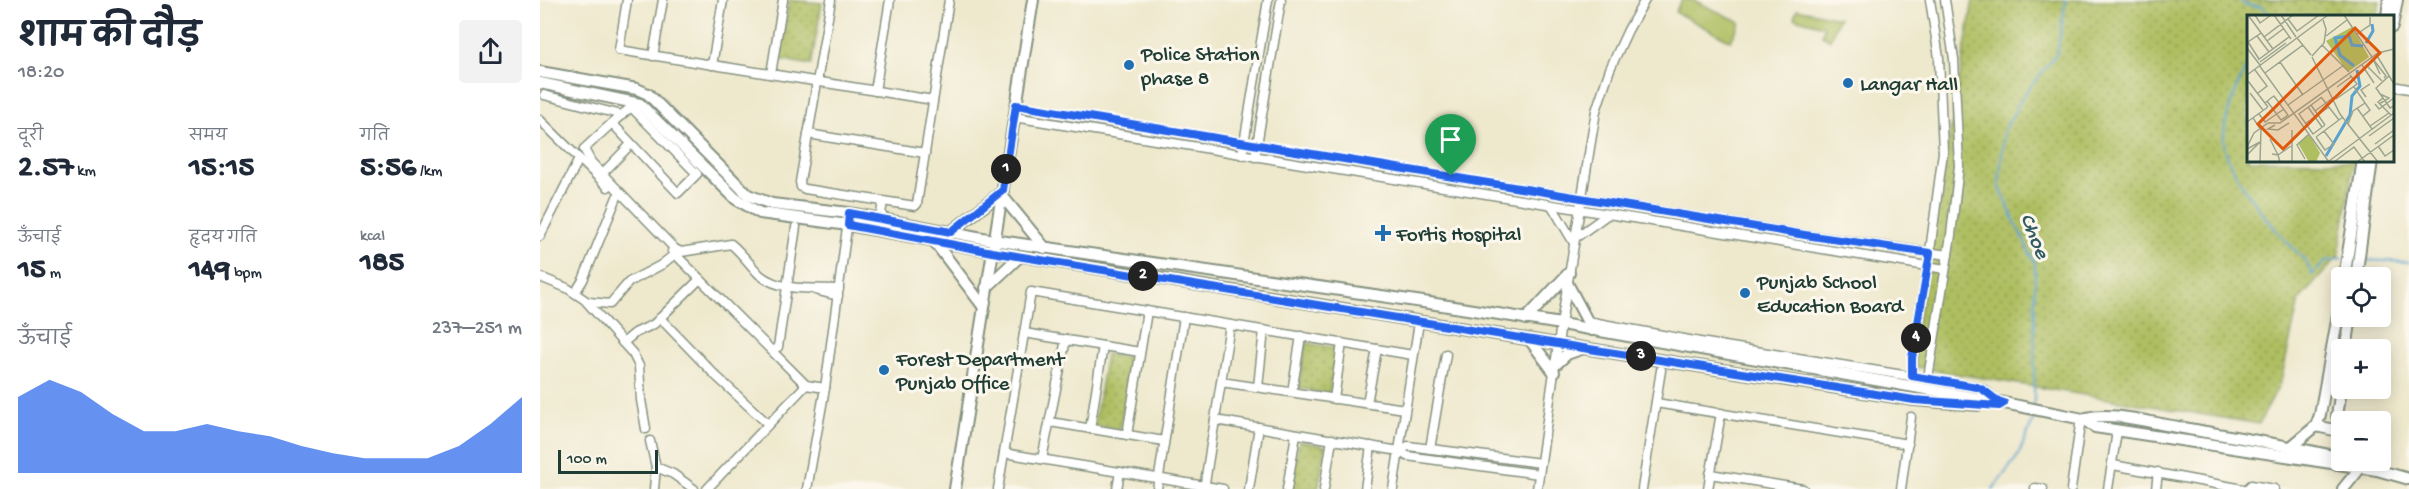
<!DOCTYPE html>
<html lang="hi">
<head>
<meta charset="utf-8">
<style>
	:root { --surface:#fff; --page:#f2f2f3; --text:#1f2937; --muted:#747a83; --accent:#2563eb }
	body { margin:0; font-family:"Gochi Hand","Playpen Sans Deva",sans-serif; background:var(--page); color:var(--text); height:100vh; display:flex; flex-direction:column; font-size:22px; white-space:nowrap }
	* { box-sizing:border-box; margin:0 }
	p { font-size:20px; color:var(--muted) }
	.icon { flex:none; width:33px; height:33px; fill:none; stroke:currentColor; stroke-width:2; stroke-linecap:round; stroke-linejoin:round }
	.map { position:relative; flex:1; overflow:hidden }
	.details { display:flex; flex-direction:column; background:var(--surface); width:540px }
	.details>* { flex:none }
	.buttons { position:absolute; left:1791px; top:267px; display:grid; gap:12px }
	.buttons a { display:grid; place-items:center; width:60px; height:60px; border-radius:6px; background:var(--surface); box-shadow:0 3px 15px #0003; font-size:30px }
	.scale { position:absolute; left:18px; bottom:15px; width:100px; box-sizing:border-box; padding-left:6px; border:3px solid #1f3d34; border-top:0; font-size:16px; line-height:21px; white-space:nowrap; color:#1f3d34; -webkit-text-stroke:4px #fbf7ec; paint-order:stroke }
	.pin { position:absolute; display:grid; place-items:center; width:51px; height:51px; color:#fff; margin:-62px -26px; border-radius:50% 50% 50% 0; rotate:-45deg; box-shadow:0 0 6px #0007 }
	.pin .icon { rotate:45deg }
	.km { position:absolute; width:30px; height:30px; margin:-15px; border-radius:50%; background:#222; color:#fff; font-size:16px; line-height:30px; text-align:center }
	.round { display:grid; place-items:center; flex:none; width:63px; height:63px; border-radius:6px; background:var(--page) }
	.summary { display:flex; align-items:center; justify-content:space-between; height:102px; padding:0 18px }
	h1 { font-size:33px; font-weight:700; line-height:45px }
	.stats { display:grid; grid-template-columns:repeat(3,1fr); gap:9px; height:102px; padding:6px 18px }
	.stats div { display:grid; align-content:center }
	.stats b { font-size:30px; font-weight:700 }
	.stats small { font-size:16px; font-weight:400 }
	.stats p { font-size:16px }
	.chart { height:168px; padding:12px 18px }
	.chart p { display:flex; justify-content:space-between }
	.chart svg { width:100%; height:108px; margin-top:6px; fill:var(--accent); opacity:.7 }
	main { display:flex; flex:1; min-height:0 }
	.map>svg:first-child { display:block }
</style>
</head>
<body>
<main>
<section class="details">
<div class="summary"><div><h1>शाम की दौड़</h1><p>18:20</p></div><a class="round"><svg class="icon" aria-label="share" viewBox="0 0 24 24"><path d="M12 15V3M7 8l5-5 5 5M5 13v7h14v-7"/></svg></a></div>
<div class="stats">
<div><p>दूरी</p><b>2.57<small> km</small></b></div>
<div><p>समय</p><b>15:15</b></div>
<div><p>गति</p><b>5:56<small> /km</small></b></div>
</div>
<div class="stats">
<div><p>ऊँचाई</p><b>15<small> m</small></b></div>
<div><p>हृदय गति</p><b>149<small> bpm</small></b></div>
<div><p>kcal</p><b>185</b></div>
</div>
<div class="chart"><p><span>ऊँचाई</span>237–251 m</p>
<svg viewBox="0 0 160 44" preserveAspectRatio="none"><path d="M0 44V13L10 6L20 11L30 20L40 27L50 27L60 24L70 27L80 29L90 33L100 36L110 38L120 38L130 38L140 33L150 24L160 13V44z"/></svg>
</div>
</section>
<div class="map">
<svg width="1869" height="489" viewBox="0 0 1869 489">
	<defs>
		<pattern id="park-dots" width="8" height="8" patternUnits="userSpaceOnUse" patternTransform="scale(1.5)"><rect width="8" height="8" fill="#aebe60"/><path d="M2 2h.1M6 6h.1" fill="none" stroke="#8d9c50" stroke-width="1.8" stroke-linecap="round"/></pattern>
	</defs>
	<rect width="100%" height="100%" fill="#fbf7ec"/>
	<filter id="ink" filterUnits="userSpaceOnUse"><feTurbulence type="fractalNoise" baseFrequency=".0167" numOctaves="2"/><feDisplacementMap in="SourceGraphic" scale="12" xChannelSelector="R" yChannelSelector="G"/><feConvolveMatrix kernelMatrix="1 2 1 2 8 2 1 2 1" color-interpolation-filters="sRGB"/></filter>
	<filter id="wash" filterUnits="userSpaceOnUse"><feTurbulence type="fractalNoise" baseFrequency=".008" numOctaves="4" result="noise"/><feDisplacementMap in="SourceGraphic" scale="24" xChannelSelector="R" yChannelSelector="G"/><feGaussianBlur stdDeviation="1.35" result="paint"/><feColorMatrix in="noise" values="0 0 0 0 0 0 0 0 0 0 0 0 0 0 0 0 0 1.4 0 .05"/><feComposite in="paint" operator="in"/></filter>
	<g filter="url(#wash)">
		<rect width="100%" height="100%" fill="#eee8cc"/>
		<g fill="url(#park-dots)" stroke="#667e4a" stroke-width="1.5">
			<path d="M249,0L282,3L271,65L239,59Z"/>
			<path d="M1433,0H1840L1838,16H1708V160L1814,161L1799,256L1759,300L1741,381L1719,424L1370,366Z"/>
			<path d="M766,343L797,348L789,394L758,388Z"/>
			<path d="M566,354L592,358L580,430L554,426Z"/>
			<path d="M759,441L786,446L778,489H751Z"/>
		</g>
		<g fill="#aebe60" stroke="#667e4a" stroke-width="1.5">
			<path d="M1142,0H1153L1200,22L1191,41L1135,12Z"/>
			<path d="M1257,9L1299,18L1290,40L1282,35L1284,26L1254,18Z"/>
		</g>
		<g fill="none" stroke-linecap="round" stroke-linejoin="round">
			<g stroke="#59a2d0" stroke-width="2">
				<path d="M1700,0L1705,5L1722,7L1731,16"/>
				<path d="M1708,64C1698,84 1682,120 1684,143C1687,172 1727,221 1748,243C1758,254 1768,260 1772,275L1787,261L1803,258"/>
				<path d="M1821,260L1869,262"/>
				<path d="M1494,407L1495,264L1471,214L1459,185L1464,131L1483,96L1517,53L1526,0"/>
				<path d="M1453,489L1478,456L1494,418V412"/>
			</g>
		</g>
	</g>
	<g filter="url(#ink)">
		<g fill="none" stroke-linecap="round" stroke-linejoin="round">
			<g stroke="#869280" stroke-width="11">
				<g id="minor">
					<path d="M87,0L79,50L393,100"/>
					<path d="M291,0L260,182L261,187L265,189L375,206L377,204L409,0"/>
					<path d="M113,56L123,0"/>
					<path d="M172,65L183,0"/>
					<path d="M231,74L243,0"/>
					<path d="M1852,86L1869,89"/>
					<path d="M335,91L350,0"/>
					<path d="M4,95L82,115"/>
					<path d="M476,106L1265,235L1408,255"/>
					<path d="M474,117L1405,269"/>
					<path d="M0,120L68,187"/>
					<path d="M72,123L90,108L94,110L157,174L138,193L72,123L44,149L51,162L135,249L141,252L191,244C202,253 210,265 220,275C241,292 274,288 299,289"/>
					<path d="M268,134L385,153"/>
					<path d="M702,155L728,0"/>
					<path d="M715,157L741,0"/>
					<path d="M62,174L91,144"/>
					<path d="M1012,206L1034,243"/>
					<path d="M340,219L343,202"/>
					<path d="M0,236L39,159"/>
					<path d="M1035,238L1067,215"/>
					<path d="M132,251L266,385L285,388"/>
					<path d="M0,277L27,288L45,300L93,354L99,366L101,400L106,429"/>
					<path d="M275,290L298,296"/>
					<path d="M35,293L43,280L77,197"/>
					<path d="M49,302L70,304L89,282L121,265L135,254"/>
					<path d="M120,318L175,375L228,424"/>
					<path d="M1047,321L1160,342L1437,387L1445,390L1458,402"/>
					<path d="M484,333L600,352"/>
					<path d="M83,343L95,333L114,324L160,279"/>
					<path d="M238,347L256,227"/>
					<path d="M1372,376L1373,358L1388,266L1403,152L1399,58L1390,0"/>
					<path d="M1388,378L1411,235L1419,166L1414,59L1405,0"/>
					<path d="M681,382L865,409"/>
					<path d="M718,387L724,330"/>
					<path d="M752,392L761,336"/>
					<path d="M794,399L802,343"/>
					<path d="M827,403L837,349"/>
					<path d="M1116,403L1368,444"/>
					<path d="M675,420L859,451L867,456L999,474"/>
					<path d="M510,422L624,441"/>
					<path d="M550,429L563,346"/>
					<path d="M587,435L607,311"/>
					<path d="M110,441L116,467L114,489"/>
					<path d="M890,449L906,354"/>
					<path d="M859,451L868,446L1001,463"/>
					<path d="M464,453L683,489"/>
					<path d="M502,459L526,339"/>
					<path d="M1573,465L1703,489"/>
					<path d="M116,467L133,474L154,489"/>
					<path d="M1170,474L1263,489"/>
					<path d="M1495,488L1503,489"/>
					<path d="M167,489L266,385"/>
					<path d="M267,489L285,388L309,213"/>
					<path d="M458,489L491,292L873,355"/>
					<path d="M577,489L580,472"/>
					<path d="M617,489L644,317"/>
					<path d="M664,489L690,325"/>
					<path d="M709,489L719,427"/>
					<path d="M747,489L756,434"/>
					<path d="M784,489L792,439"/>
					<path d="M825,489L831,446"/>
					<path d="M853,489L879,322"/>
					<path d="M997,489L1021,324L1056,111L1070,69L1088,30L1105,0"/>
					<path d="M1102,489L1121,370"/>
					<path d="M1168,489L1181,413"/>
					<path d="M1361,489L1371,417"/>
					<path d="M1531,489L1541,418"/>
					<path d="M1568,489L1577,431"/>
					<path d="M1616,489L1618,472"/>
					<path d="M1707,489L1711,485L1734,489"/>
				</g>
			</g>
			<g stroke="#869280" stroke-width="14">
				<g id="major">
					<path d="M1847,16L1849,0"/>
					<path d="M1852,27L1857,0"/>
					<path d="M0,72L97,89L108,94L208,195L232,204L309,213L453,240L883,302L1021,324L1464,403L1543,419L1555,427L1837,470L1869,479"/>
					<path d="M0,83L100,104L196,199L220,213L308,225L452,251L1011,343L1374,400L1438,405"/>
					<path d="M463,197L505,248"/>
					<path d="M411,232L463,191"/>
					<path d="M394,241L443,306"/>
					<path d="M1804,278L1823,160"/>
					<path d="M1816,278L1832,160"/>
					<path d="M1027,283L1052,330"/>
					<path d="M446,288L480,256"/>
					<path d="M986,319L1029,273"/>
					<path d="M990,340L1014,372"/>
					<path d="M1806,350L1811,316"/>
					<path d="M1015,365L1027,354L1041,349"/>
					<path d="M1802,383L1797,416L1802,434"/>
					<path d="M1543,419C1568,410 1611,423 1638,427C1693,437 1747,445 1802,458"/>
					<path d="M1776,426L1799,431"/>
					<path d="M1752,446L1776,426L1780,415L1802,293"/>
					<path d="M415,489L493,0"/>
					<path d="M1803,489L1820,468"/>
				</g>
			</g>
			<use href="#minor" stroke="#fff" stroke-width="8"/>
			<use href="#major" stroke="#fff" stroke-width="10"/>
		</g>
	</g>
	<g fill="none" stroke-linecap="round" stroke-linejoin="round" filter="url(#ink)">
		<g stroke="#fff" stroke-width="12">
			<path id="route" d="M476,105L1265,235L1390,253L1372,358V376L1437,387C1448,390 1453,401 1464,403L1459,406L1374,400L1011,343L452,252L308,225L309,213L411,232L463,190Z"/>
		</g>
		<use href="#route" stroke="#2563eb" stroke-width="8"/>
	</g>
	<g fill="#1f6fb2" stroke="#fbf7ec" stroke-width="2">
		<circle cx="589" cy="65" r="6"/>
		<circle cx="1308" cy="83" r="6"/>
		<path d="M840 224h6v6h6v6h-6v6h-6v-6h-6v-6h6z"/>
		<circle cx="1205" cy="293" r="6"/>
		<circle cx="344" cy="370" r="6"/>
	</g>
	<g text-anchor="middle" stroke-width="6" stroke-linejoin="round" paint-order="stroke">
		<g font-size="21" fill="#1f3d34" stroke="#fbf7ec" text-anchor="start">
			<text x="601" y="60">Police Station<tspan x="601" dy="24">phase 8</tspan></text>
			<text x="1320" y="90">Langar Hall</text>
			<text x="856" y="240">Fortis Hospital</text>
			<text x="1217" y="288">Punjab School<tspan x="1217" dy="24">Education Board</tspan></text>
			<text x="356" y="365">Forest Department<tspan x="356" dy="24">Punjab Office</tspan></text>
		</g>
		<g font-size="22" font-style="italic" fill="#305b63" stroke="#fbf7ec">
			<text transform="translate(1497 235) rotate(68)" y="8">Choe</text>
		</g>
	</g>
	<g transform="translate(1707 15)">
		<rect width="147" height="147" fill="#eee8cc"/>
		<path d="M105,12L122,42L101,57L79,26ZM62,119L73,138L69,147H62L51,128Z" fill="#aebe60"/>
		<path fill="none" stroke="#59a2d0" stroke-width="3" d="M119,28L126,16L125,9M107,51L93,40L88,23L102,21L105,30L116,31M79,141L103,100L105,81L113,71L110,55"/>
		<path fill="none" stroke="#9ba48f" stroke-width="1.5" d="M1,0L26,34M8,0L13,8L24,0M27,0L44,24M34,0L49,22M97,0L125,42M41,4L50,16L72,0M110,19L123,10V2M10,21L22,37M79,21L100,5M17,22L46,0M50,23L64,40M20,26L36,14M75,30L102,57M0,33L13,50M129,39L147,69M65,41L77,28L79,14L76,5M65,42L93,99L131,147M12,44L1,27L14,18M11,45L42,22M13,47L39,28M33,47L56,80M12,50L82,147M115,50L127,68M119,50L135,66M8,55L20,71L11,78M18,58L56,30M133,59L126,44L139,61L137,63M0,60L81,0M142,61L129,73L143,93L147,91M1,66L21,92M90,72L105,61M107,72L123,95L116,101M3,78L16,95M74,82L92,105M75,82L52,99L66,119L78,110M119,82L114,75L123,69M136,83L131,87L144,100M89,84L110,69L103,60M18,88L24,83L27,81L41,100L34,105L20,86M128,89L132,94L147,83M132,89L142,83L133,79M41,90L97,50M64,90L78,110M61,92L75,112M110,93L125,114M68,96L87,82M12,99L18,107L37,94M6,103L14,115L13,147M0,107L21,92M59,108L82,92M101,109L106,96L118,88M28,110L21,114L31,115L42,108M123,111L142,98M122,121L147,103M69,122L78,135L87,129L77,116M69,122L96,102M23,124L31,140L25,139M128,129L147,115M131,131L138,141L147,135M0,132L7,118L21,108H33L131,38L147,34M0,134L13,127L0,140M58,144L50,130L62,119M82,146L147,98M33,147L31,140L44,131M45,147V115M87,147L107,132L118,147M110,147L147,120"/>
		<path fill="#de580e" fill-opacity="0.15" stroke="#de580e" stroke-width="3" d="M108,13L133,38L36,134L11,109Z"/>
		<rect width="147" height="147" fill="none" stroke="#1f3d34" stroke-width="3"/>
	</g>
</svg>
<div class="buttons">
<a><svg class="icon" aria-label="locate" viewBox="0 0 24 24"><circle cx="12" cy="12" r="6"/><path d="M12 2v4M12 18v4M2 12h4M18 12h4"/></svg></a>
<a>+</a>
<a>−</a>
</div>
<div class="scale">100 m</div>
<div class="pin" style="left:911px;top:176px;background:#1e9e55"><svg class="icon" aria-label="arrive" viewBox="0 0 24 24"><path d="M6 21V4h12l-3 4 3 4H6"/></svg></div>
<b class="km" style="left:466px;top:169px">1</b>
<b class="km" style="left:603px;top:276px">2</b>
<b class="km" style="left:1101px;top:356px">3</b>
<b class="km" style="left:1376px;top:338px">4</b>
</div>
</main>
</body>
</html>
